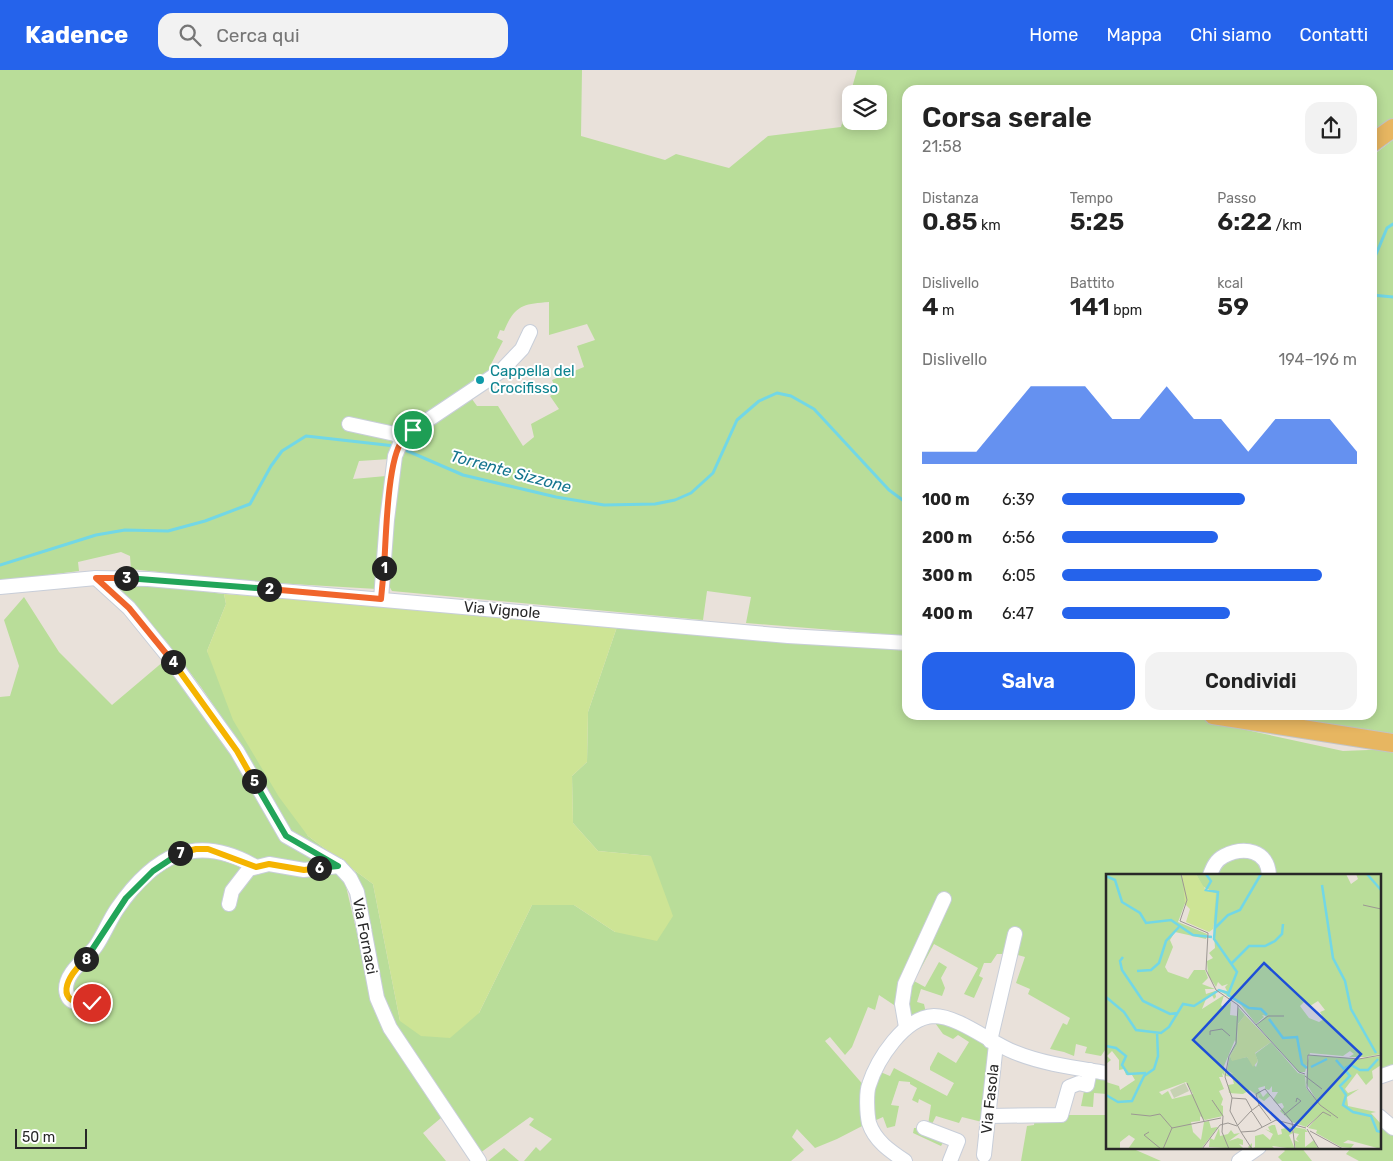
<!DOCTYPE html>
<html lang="it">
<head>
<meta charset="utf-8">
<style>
	:root { --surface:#fff; --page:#f2f2f2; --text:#222; --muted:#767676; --accent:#2563eb }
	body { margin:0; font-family:Rubik,sans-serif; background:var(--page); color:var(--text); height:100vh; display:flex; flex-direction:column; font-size:19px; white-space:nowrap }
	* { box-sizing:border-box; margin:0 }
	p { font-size:16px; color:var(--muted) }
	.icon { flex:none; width:28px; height:28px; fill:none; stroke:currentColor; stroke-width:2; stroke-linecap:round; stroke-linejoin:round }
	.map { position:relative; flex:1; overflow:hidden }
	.details { position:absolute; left:902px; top:15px; width:475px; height:635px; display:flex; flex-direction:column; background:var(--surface); border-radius:15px; box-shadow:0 2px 12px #0003 }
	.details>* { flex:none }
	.tools { position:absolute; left:842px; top:15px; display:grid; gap:10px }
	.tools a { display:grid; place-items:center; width:45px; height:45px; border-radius:10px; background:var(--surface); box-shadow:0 2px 12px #0003; font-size:25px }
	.scale { position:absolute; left:15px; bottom:12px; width:72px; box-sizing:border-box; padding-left:5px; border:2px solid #282828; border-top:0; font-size:14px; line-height:18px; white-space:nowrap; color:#282828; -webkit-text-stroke:4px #fff; paint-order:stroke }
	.pin { position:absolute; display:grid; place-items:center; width:42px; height:42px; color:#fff; margin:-21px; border:2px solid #fff; border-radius:50%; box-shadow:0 1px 5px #0007 }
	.km { position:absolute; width:25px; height:25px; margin:-12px; border-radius:50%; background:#222; color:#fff; font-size:14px; line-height:25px; text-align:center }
	.round { display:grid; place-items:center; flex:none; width:52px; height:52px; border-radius:15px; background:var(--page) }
	.head { display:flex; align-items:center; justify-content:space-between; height:85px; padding:0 20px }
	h1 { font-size:28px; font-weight:600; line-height:38px }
	.metrics { display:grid; grid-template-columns:repeat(3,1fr); gap:8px; height:85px; padding:5px 20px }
	.metrics div { display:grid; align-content:center }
	.metrics b { font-size:25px; font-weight:600 }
	.metrics small { font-size:14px; font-weight:400 }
	.metrics p { font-size:14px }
	.chart { height:140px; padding:10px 20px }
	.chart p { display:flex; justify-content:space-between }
	.chart svg { width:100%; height:90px; margin-top:5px; fill:var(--accent); opacity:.7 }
	.button { display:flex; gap:10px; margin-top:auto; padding:10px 20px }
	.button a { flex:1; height:58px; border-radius:15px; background:var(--accent); color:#fff; font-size:20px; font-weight:600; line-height:58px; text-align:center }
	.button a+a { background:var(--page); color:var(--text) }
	ul { padding:0 20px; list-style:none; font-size:16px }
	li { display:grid; grid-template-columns:80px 60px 1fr; align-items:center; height:38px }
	li i { height:12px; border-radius:6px; background:var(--accent) }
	header { display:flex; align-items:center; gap:30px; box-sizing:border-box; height:70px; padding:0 25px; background:var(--accent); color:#fff }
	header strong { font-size:24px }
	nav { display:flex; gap:28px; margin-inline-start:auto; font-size:18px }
	.search { width:350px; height:45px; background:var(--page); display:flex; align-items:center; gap:12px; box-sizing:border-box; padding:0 18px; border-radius:15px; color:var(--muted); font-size:19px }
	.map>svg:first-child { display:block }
</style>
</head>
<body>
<header>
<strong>Kadence</strong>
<div class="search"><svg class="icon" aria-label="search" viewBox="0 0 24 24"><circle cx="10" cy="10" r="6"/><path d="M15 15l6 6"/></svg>Cerca qui</div>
<nav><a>Home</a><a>Mappa</a><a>Chi siamo</a><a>Contatti</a></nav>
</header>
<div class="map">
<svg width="1393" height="1091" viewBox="0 0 1393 1091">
	<rect width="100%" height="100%" fill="#e9e1da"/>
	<g fill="#b9dd99" fill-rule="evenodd">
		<path d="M0,0H582L581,66L665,90L676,84L729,98L768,66L841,57L857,0H1393V51L1373,67L1372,20H908L907,566L746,553L751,527L707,521L703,550L392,521C390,518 388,514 387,510C385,491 397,390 406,374C414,357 453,335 469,325L477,336H498L523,376L534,367L531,354L559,339L550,326L557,321L552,310L584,297L577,276L595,270L587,254L549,265V232C523,234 515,235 504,261L500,260L497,268L503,271L490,296L494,305L459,323L406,362L394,374L390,389L359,391L353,409L386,406C381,443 381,481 377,519L239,511L131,499L130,486L121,482L78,492L79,501L0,511ZM851,24H879V51H851Z"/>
		<path d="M1393,70V675L1224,645H1372V86Z"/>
		<path d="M121,511L224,524L226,534L207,581L308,766L373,814L400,951L479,943L532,835H574L615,862L651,786L598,781L573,753L572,706L587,692L588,642L619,551L907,581L908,645H1199L1214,653L1343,681L1393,679V995L1379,1000V805H1107V977L1101,986L1085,983L1087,977L1076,974L1074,986L1064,982L1050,979L1063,953L1067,955L1070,948L1028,924L1030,919L1016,913L1025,887L1014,884H997L991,893H984L979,906L983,908L974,928L964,924L978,898L934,874L914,911L925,917L939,892L947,897L941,908L945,918L942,926L921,919L917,932L924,934L926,943L908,953L900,939L879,925L875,940L868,937L852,977L845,985L830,967L825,971L866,1018L868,1053L837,1069L815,1078L797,1059L792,1067L804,1080L791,1091H524L536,1077L540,1081L552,1069L529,1055L534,1049L530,1047L480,1083L389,943L377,904L364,829L355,801L288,761L245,681L201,617L166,571L111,512Z"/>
		<path d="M24,527L59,582L112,635L164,591L249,707L285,769L317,787L345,812L376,944L441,1048L423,1063L446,1091H0V627L10,626L19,596L4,550Z"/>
		<path d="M933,950L950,952L994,974L986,1053L962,1047L959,1053L936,1046L929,1060L945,1069L941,1076L913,1063L914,1058H921L928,1055L931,1035L919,1029L918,1033L912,1030L917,1018L910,1014V1012L899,1011L891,1035L899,1036L895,1056L887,1058L883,1047L874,1051L871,1018L878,1001L890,1006L894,998L947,1026L954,1013L930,1000V997L938,982L956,993L969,972L958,965L953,969L943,964Z"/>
		<path d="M1088,1001L1107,1004V1024L1094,1023L1093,1037L1081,1036Z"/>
		<path d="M1065,1045H1106L1107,1077H1129L1161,1091H1021L1027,1056L1034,1055L1035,1047Z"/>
		<path d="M1379,1053L1393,1064V1091H1359L1346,1084L1352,1077H1379Z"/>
		<path d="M1281,1077H1301L1312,1091H1282L1278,1087L1285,1081Z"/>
		<path d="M504,1078L519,1091H488Z"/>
	</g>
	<path fill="#cde495" d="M224,524L619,551L588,642L587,692L572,706L573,753L598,781L651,786L673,846L657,871L615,862L574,835H532L479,943L450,968L421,966L400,951L373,814L308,766L279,727L233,650L207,581L226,534Z"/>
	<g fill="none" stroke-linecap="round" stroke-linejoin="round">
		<g stroke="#72d7e6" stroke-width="3">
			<path d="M1372,194L1387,158L1393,154"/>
			<path d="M1372,225L1393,227"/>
			<path d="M403,379L463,405L556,427L604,435L655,434L675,430L691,423L713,403L737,350L759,331L777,323L791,326L814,339L889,420L908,434"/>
			<path d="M0,495L96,465L125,460L168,461L205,451L250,434L271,396L282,381L306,366L395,376"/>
		</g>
		<g stroke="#c8ced9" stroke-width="16">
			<g id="minor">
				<path d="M349,354L395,364L403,370"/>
				<path d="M96,508L129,538L172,591L237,681L286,766L339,796L350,808L357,822L377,928L390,958L479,1091"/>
				<path d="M0,517L96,508L148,509L788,566L908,573"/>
				<path d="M381,529L387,450L395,386L401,372L413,360L501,301L522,279L530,262"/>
				<path d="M1210,805C1213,797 1216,790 1224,786C1244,776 1268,780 1269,805"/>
				<path d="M229,834L232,821L249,799L269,794L304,800L339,796"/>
				<path d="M92,933C81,934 67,935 66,919C66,901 87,889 96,876C104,864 109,851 117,839C154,785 196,762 256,797"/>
				<path d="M906,957L902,934L905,914L944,829"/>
				<path d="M990,971L1015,864"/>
				<path d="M1379,1007L1393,1002"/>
				<path d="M989,1046L1061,1045L1069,1017L1079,1013L1087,1015L1090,1000"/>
				<path d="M1379,1046L1393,1058"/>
				<path d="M924,1058L958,1071L950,1091"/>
				<path d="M984,1085L996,974"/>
				<path d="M905,1091C890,1081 875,1071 869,1053C867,1044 866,1023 869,1015C877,990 904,947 934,946C958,946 991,973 1014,982C1043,994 1076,998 1107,1003"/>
				<path d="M1239,1091L1259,1077"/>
			</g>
		</g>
		<g stroke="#c3c3c3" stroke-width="20">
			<g id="major">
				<path d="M1372,73L1393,58"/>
				<path d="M1213,645L1393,673"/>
			</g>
		</g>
		<use href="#minor" stroke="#fff" stroke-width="14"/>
		<use href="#major" stroke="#e7b661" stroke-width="18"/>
	</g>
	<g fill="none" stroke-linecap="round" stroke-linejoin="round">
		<g stroke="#fff" stroke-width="10">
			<path id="split-1" d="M384,498C386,470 387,391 402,371C405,367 409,364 413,360"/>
		</g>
		<g stroke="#fff" stroke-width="10">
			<path id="split-2" d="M269,519L381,529L384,498"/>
		</g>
		<g stroke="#fff" stroke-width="10">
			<path id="split-3" d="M126,508L269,519"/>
		</g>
		<g stroke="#fff" stroke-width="10">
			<path id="split-4" d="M126,508H96L129,538L173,592"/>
		</g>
		<g stroke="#fff" stroke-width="10">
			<path id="split-5" d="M173,592L237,681L254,711"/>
		</g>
		<g stroke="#fff" stroke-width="10">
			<path id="split-6" d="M254,711L286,766L338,796L319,798"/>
		</g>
		<g stroke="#fff" stroke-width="10">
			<path id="split-7" d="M180,783L196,779H208L256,797L269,794L304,800L319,798"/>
		</g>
		<g stroke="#fff" stroke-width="10">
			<path id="split-8" d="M86,889L126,828L153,801L180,783"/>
		</g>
		<g stroke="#fff" stroke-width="10">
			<path id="split-9" d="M86,889C66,906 52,936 92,933"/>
		</g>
		<use href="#split-1" stroke="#f0652b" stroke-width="6"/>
		<use href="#split-2" stroke="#f0652b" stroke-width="6"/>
		<use href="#split-3" stroke="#22a559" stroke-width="6"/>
		<use href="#split-4" stroke="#f0652b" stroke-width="6"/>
		<use href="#split-5" stroke="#f5b400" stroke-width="6"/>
		<use href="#split-6" stroke="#22a559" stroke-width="6"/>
		<use href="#split-7" stroke="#f5b400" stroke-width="6"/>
		<use href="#split-8" stroke="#22a559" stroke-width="6"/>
		<use href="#split-9" stroke="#f5b400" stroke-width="6"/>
	</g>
	<circle fill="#0f9aa8" stroke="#fff" stroke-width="2" cx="480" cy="310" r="5"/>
	<g text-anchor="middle" stroke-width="4" stroke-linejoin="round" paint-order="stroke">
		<g font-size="15" fill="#0d838f" stroke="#fff" text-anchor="start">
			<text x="490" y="306">Cappella del<tspan x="490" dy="17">Crocifisso</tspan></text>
		</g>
		<g font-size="15" fill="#282828" stroke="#fff">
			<text transform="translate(502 540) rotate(5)" y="5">Via Vignole</text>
			<text transform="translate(365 866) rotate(79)" y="5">Via Fornaci</text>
			<text transform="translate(990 1029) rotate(-84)" y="5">Via Fasola</text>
		</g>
		<g font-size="16" font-style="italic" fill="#15758e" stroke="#fff">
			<text transform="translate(511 401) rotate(15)" y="6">Torrente Sizzone</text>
		</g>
	</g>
	<g transform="translate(1106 804)">
		<rect width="275" height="275" fill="#e9e1da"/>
		<path d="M0,0H76L81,24L72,48L101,60L100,65L69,58L64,66L67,73L59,93L62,98L82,105L88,96H99L102,104L96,110L109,115H99L100,120L109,117L110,123L108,125L106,121L100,125L96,135L118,121L115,131L118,134L125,128L124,141L131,142L129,158L132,133L139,141L132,150L131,171L124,182L126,186L141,183L150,193L152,187L149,180L165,168L192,199L199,201L200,214L211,227L200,209L202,181L253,185L275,182V191L266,197L267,204L260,211L251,199L239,215L242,219L253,215L241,223L242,232L270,238L265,239L275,250V275L242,266L237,269L248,270L245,274L235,273L210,259L211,256L202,254L213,241L200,253L186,248L174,237L178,233L176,229L171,230L167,226L172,218H166V212L163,216L159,215V212L152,214L157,223L162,218L164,222L158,227L152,223L155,219L152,222L144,216L137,220L123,219L122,211L128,210L126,203L120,202L121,198L127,200L121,196L124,181L130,169L129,166L118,192L119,202L116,199L117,203H113L118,215L113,217L117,225L115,231L117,232V242L99,246L94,242V247L85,248L87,258L95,266L98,248L103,247L105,254L112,253L95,275H22L29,265L23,261L14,268V275H0V208L13,212L14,216L29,206L26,201H20L18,195L13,196V186L6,177L1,182L5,186L0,190ZM80,208L87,220L66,225L62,217L56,221L53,218ZM90,0H240L245,10L252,5L250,0H275V180L259,183H243L248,180L244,177L237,182L204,179L199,198H193L151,151L160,142L156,141L158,143L150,150L135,131L113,116L121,117L119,113L122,110L116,112L112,108L110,113L102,101L101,87L107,84L103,79L109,74L105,17L96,12ZM199,127L204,132L212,127L219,136L214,138L218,145L213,148L203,144L194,132ZM166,251H169L172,261L176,260L175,255L186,253L187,259L183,261L189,275L166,272L169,275H144L142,273L146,269V275L149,273V262L157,260L164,266L167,260L159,255L164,257L162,253ZM188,253L199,255L202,258H199V273L208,266L212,275H190L188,266L193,268L190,265L193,260L188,259ZM113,254L114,262L122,260L125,256L128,260L134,259L123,267L132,264L137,266V271L133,270L138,275L103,273L104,264L108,266Z" fill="#b9dd99" fill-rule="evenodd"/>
		<path d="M79,209L83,217L68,224L64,216Z" fill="#c6d2b2"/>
		<path d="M76,0H90L99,15L110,19L107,55L103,58L80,48L84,35L79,30ZM139,141L165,168L149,179L152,187L147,193L141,183L126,187L124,182L131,171L132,150Z" fill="#cde495"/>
		<path fill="none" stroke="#72d7e6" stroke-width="2.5" d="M100,0L105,7L100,16L112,18L108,65L131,98L122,121L143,134L155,135L161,141M261,0L275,16M0,2L9,6L16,28L34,39L40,49L65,46L87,61L106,63M216,11L227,84L239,107L245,135L270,179M109,54L122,41L134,36L155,0M17,83L14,87L16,96L37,127L64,140L71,139M126,89L143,72H159L169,67L176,60L177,50M31,97L45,96L53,89L60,67L73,53M0,123L18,138L30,156L55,159L63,153L77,130L88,132L113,116L122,119M163,145L177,164L191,163L196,190L201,194M0,172L10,174L20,182L16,191L22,200L40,199M230,186L244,202L234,212L240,221L237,231L247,238L265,242L271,257L275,258M205,193L221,185M239,194L245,191L254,196H262L272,185M0,221L12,228L26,227L38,202L48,195L52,182L51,158"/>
		<path fill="none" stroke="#9c9793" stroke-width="1" d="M75,0L81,26L74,47L102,59L100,96L110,116L132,131L193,198L199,200M257,31L275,35M150,151L162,142H178M104,161V157L116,155L124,162M199,202L216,215M81,209L98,247M126,224L124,237L135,258L149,257L170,246L200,254M126,224L119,203L123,182L130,169L132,131M126,224L140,225L146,236M106,226L117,242L116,258L123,275M153,231L165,247M147,239L145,237L153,231L150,220L159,215L186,248M147,239L156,253M25,240L44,242L54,240L66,254L115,244M178,241L195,227L191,224L190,228M232,244L214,231L201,214L202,181L253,185L275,181M186,248L189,275M131,252L145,237M201,253L217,238L225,242M201,255L213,275M204,257L237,275M43,258L38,261L55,275M135,258L146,275M57,275L66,254M96,275L114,251L122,249L131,252"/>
		<path fill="#1d4ed8" fill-opacity="0.15" stroke="#1d4ed8" stroke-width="2.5" d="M158,89L255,180L184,257L87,166Z"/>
		<rect width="275" height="275" fill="none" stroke="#282828" stroke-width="2.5"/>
	</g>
</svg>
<div class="tools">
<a><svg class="icon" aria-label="layers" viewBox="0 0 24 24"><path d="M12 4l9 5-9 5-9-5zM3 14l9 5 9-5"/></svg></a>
</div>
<div class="scale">50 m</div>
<div class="pin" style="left:413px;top:360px;background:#1e9e55"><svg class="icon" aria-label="arrive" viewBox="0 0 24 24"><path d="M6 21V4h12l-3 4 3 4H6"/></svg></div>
<div class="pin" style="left:92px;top:933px;background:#d93025"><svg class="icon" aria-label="check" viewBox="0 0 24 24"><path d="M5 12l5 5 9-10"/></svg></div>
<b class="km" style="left:384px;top:498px">1</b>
<b class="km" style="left:269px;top:519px">2</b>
<b class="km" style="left:126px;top:508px">3</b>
<b class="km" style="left:173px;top:592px">4</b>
<b class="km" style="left:254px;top:711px">5</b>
<b class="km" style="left:319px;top:798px">6</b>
<b class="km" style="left:180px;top:783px">7</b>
<b class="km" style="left:86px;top:889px">8</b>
<section class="details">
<div class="head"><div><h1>Corsa serale</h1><p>21:58</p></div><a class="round"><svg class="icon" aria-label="share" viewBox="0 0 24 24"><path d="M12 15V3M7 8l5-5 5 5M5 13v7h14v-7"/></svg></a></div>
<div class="metrics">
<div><p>Distanza</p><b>0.85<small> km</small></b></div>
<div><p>Tempo</p><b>5:25</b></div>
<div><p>Passo</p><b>6:22<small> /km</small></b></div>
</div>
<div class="metrics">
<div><p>Dislivello</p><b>4<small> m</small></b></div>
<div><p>Battito</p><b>141<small> bpm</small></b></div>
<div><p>kcal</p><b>59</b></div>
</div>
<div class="chart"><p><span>Dislivello</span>194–196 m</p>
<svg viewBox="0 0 160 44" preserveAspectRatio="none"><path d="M0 44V38L10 38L20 38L30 22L40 6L50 6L60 6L70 22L80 22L90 6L100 22L110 22L120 38L130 22L140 22L150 22L160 38V44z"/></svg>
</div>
<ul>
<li><b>100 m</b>6:39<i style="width:62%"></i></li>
<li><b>200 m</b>6:56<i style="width:53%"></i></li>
<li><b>300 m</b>6:05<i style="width:88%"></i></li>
<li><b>400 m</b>6:47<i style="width:57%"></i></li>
</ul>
<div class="button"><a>Salva</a><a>Condividi</a></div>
</section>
</div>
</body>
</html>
